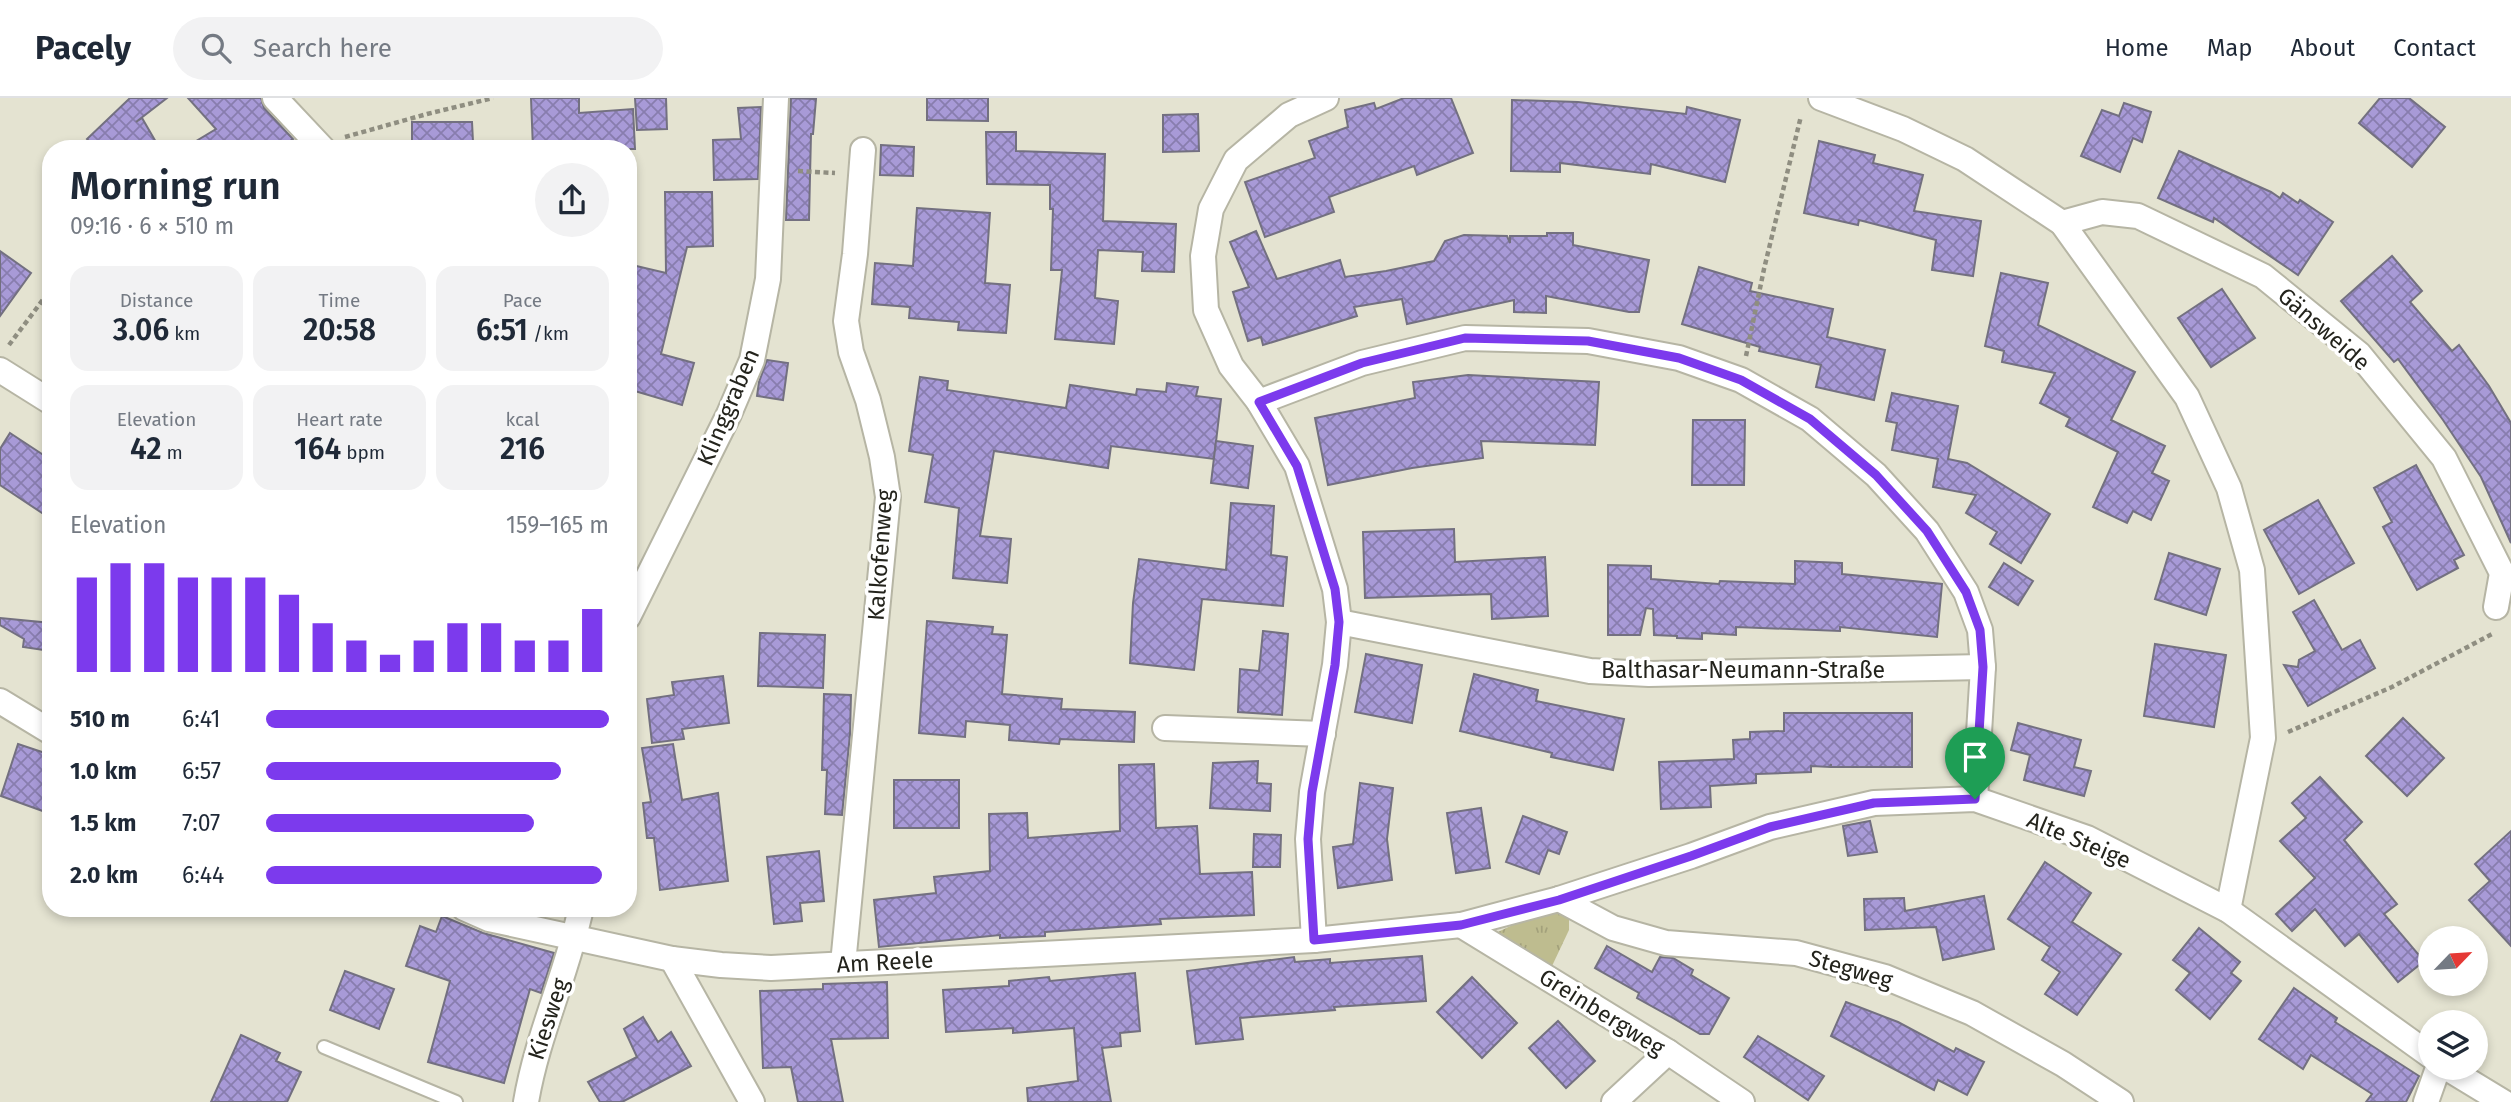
<!DOCTYPE html>
<html lang="en">
<head>
<meta charset="utf-8">
<style>
	:root { --surface:#fff; --page:#f2f2f3; --text:#1f2937; --muted:#747a83; --line:#e0e1e3; --accent:#7c3aed }
	body { margin:0; font-family:"Fira Sans",sans-serif; background:var(--page); color:var(--text); height:100vh; display:flex; flex-direction:column; font-size:26px; white-space:nowrap }
	* { box-sizing:border-box; margin:0 }
	p { font-size:23px; color:var(--muted) }
	.icon { flex:none; width:38px; height:38px; fill:none; stroke:currentColor; stroke-width:2; stroke-linecap:round; stroke-linejoin:round }
	.map { position:relative; flex:1; overflow:hidden }
	.drawer { position:absolute; left:42px; top:42px; width:595px; height:777px; display:flex; flex-direction:column; background:var(--surface); border-radius:28px; box-shadow:0 4px 10px #0003 }
	.drawer>* { flex:none }
	.needle { width:46px; rotate:65deg }
	.fabs { position:absolute; left:2418px; top:828px; display:grid; gap:14px }
	.fabs a { display:grid; place-items:center; width:70px; height:70px; border-radius:50%; background:var(--surface); box-shadow:0 4px 10px #0003; font-size:35px }
	.pin { position:absolute; display:grid; place-items:center; width:60px; height:60px; color:#fff; margin:-72px -30px; border-radius:50% 50% 50% 0; rotate:-45deg; box-shadow:0 0 7px #0007 }
	.pin .icon { rotate:45deg }
	.round { display:grid; place-items:center; flex:none; width:74px; height:74px; border-radius:37px; background:var(--page) }
	.overview { display:flex; align-items:center; justify-content:space-between; height:119px; padding:0 28px }
	h1 { font-size:38px; font-weight:600; line-height:52px }
	.stats { display:grid; grid-template-columns:repeat(3,1fr); gap:10px; height:119px; padding:7px 28px }
	.stats div { display:grid; align-content:center; border-radius:18px; background:var(--page); text-align:center }
	.stats b { font-size:30px; font-weight:600 }
	.stats small { font-size:19px; font-weight:400 }
	.stats p { font-size:19px }
	.chart { height:196px; padding:14px 28px }
	.chart p { display:flex; justify-content:space-between }
	.chart svg { width:100%; height:126px; margin-top:7px; stroke:var(--accent); stroke-width:6 }
	ul { padding:0 28px; list-style:none; font-size:23px }
	li { display:grid; grid-template-columns:112px 84px 1fr; align-items:center; height:52px }
	li i { height:18px; border-radius:9px; background:var(--accent) }
	header { display:flex; align-items:center; gap:42px; box-sizing:border-box; height:98px; padding:0 35px; background:var(--surface); border-bottom:2px solid var(--line) }
	header strong { font-size:33px }
	nav { display:flex; gap:38px; margin-inline-start:auto; font-size:24px }
	.search { width:490px; height:63px; background:var(--page); display:flex; align-items:center; gap:18px; box-sizing:border-box; padding:0 24px; border-radius:38px; color:var(--muted); font-size:26px }
	.map>svg:first-child { display:block }
</style>
</head>
<body>
<header>
<strong>Pacely</strong>
<div class="search"><svg class="icon" aria-label="search" viewBox="0 0 24 24"><circle cx="10" cy="10" r="6"/><path d="M15 15l6 6"/></svg>Search here</div>
<nav><a>Home</a><a>Map</a><a>About</a><a>Contact</a></nav>
</header>
<div class="map">
<svg width="2511" height="1004" viewBox="0 0 2511 1004">
	<defs>
		<pattern id="park-tufts" width="24" height="20" patternUnits="userSpaceOnUse" patternTransform="scale(1.75)"><rect width="24" height="20" fill="#bebc8f"/><path d="M3 7l-1-3M5 7V3M7 7l1-3M15 17l-1-3M17 17v-4M19 17l1-3" fill="none" stroke="#a3a17b"/></pattern>
		<pattern id="building-cross-hatch" width="8" height="8" patternUnits="userSpaceOnUse" patternTransform="scale(1.75)"><rect width="8" height="8" fill="#a89ad7"/><path d="M0 0l8 8M0 8l8-8" fill="none" stroke="#887dae"/></pattern>
	</defs>
	<rect width="100%" height="100%" fill="#e4e3d1"/>
	<path fill="url(#park-tufts)" d="M1548,810L1569,817V832L1552,868L1498,834Z"/>
	<g fill="url(#building-cross-hatch)" stroke="#737080" stroke-width="2">
		<path d="M130,0H167L136,24L142,20L160,51H92L95,49L87,41Z"/>
		<path d="M188,0H261L264,10L293,41L278,51H183L216,31Z"/>
		<path d="M531,0H579V15L633,11L635,51H533Z"/>
		<path d="M635,0H666L667,31L637,32Z"/>
		<path d="M791,0L816,1L813,36H811L809,122H786Z"/>
		<path d="M927,0H988V23L927,22Z"/>
		<path d="M1404,0H1451L1473,55L1417,77L1414,68L1329,99L1334,114L1265,139L1245,84L1315,60L1309,43L1348,29L1345,12L1374,5L1376,11Z"/>
		<path d="M2380,0H2409L2445,29L2412,69L2359,25Z"/>
		<path d="M1512,2L1578,4L1686,16L1687,9L1740,22L1725,84L1651,66L1650,76L1560,65V74L1511,73Z"/>
		<path d="M2124,5L2151,14L2142,44L2133,40L2120,74L2081,58L2102,12L2119,18Z"/>
		<path d="M761,9L758,81L714,82L713,42L741,41L738,10Z"/>
		<path d="M1198,16L1199,53L1163,54V17Z"/>
		<path d="M412,24H472L473,44L462,51H412Z"/>
		<path d="M986,34H1016V53L1105,56L1103,123L1176,126L1174,174L1142,173L1143,154L1098,152L1095,200L1118,203L1114,246L1055,241L1062,172H1051L1053,111H1050V87L987,86Z"/>
		<path d="M1819,43L1875,57L1873,65L1923,77L1914,113L1981,123L1973,178L1932,172L1936,142L1859,122L1858,127L1804,115Z"/>
		<path d="M881,47L914,49L913,78L880,77Z"/>
		<path d="M2179,53L2271,94L2280,100L2283,95L2298,105L2300,102L2333,124L2298,177L2214,120L2213,124L2158,100Z"/>
		<path d="M665,94H712L713,148L687,149L661,256L694,265L682,307L628,291V166L666,175Z"/>
		<path d="M917,110L990,115L985,185L1010,187L1006,235L958,232L959,224L909,220L910,209L872,206L875,165L913,168Z"/>
		<path d="M1256,133L1277,181L1340,162L1345,179L1386,173L1434,163L1445,143L1464,137L1507,138L1510,145V138H1547V135H1573V147L1649,162L1639,214H1629L1546,198V215L1514,214V202L1407,226L1402,201L1354,209L1357,218L1263,247L1261,239L1248,243L1233,194L1249,189L1230,144Z"/>
		<path d="M0,153L31,175L0,218Z"/>
		<path d="M2392,158L2422,193L2410,204L2452,253L2459,247L2489,288L2511,325V445L2481,379L2443,322L2398,261L2394,264L2341,203Z"/>
		<path d="M1699,169L1752,185L1750,193L1833,211L1827,239L1885,252L1874,302L1816,289L1821,267L1759,253L1760,249L1682,226Z"/>
		<path d="M2001,175L2048,185L2038,227L2135,274L2111,322L2165,348L2152,375L2169,383L2151,422L2133,413L2127,425L2093,409L2118,354L2066,328L2070,320L2040,305L2055,275L2002,264L2004,253L1985,248Z"/>
		<path d="M2222,191L2255,240L2211,269L2178,220Z"/>
		<path d="M767,262L788,265L783,302L757,298L759,284Z"/>
		<path d="M1468,277L1599,284L1595,347L1481,343L1483,360L1412,370L1328,387L1315,320L1415,300L1413,284Z"/>
		<path d="M920,279L948,283L947,292L1066,310L1070,287L1136,297L1137,291L1166,294L1167,285L1198,289L1196,298L1221,301L1214,361L1111,348L1108,370L994,353L980,438L1011,441L1007,485L953,480L959,410L925,404L933,357L909,353Z"/>
		<path d="M1892,295L1958,308L1948,361L1967,365L2050,416L2021,465L1990,446L1997,434L1966,415L1976,397L1933,389L1938,361L1892,352L1897,325L1886,323Z"/>
		<path d="M1693,322H1745L1744,387H1692Z"/>
		<path d="M10,335L51,362V421L0,387V351Z"/>
		<path d="M1216,343L1253,348L1248,390L1211,385Z"/>
		<path d="M2416,367L2464,457L2454,462L2458,470L2417,492L2383,429L2392,424L2374,390Z"/>
		<path d="M2318,402L2354,465L2299,496L2264,432Z"/>
		<path d="M1231,405L1274,408L1271,457L1287,459L1283,508L1202,501L1194,572L1130,565L1133,505L1139,461L1226,472Z"/>
		<path d="M1454,431L1455,464L1545,459L1548,518L1492,521L1491,496L1365,500L1363,434Z"/>
		<path d="M2169,455L2220,471L2206,517L2155,501Z"/>
		<path d="M1795,463L1842,465V476L1942,486L1937,539L1840,529V533L1736,529V537L1702,535V541L1677,540V538L1654,537L1653,511L1646,510L1640,537H1608V467L1651,468V481L1719,486L1720,483L1795,486Z"/>
		<path d="M2004,465L2033,483L2018,507L1989,489Z"/>
		<path d="M2314,502L2342,552L2360,542L2375,570L2308,608L2284,567L2298,569L2299,562L2315,553L2293,514Z"/>
		<path d="M0,520L51,525V553L23,549L24,541L0,527Z"/>
		<path d="M927,523L993,529L992,536L1007,537L1002,596L1062,601L1061,611L1135,614L1134,644L1060,641L1059,646L1009,642L1010,627L966,623L965,639L919,635Z"/>
		<path d="M1263,533L1288,536L1282,617L1238,614L1240,571L1259,573Z"/>
		<path d="M760,535L825,537L823,590L758,588Z"/>
		<path d="M2155,546L2226,557L2214,629L2144,618Z"/>
		<path d="M1366,556L1422,567L1412,625L1355,614Z"/>
		<path d="M1474,576L1538,592L1536,603L1624,621L1613,672L1551,659L1552,655L1460,633Z"/>
		<path d="M723,578L729,625L682,631L684,641L652,645L647,601L674,597L672,584Z"/>
		<path d="M824,596L851,597L850,636L842,717L825,716L827,672H822Z"/>
		<path d="M1784,615H1912V669H1831V666L1830,669L1811,668V674L1756,676V685L1710,688L1711,709L1661,711L1659,664L1734,661L1733,642L1750,641V634L1784,633Z"/>
		<path d="M2403,620L2444,660L2407,698L2366,658Z"/>
		<path d="M2018,625L2081,642L2074,669L2091,673L2084,698L2024,682L2030,657L2011,652Z"/>
		<path d="M18,646L51,657V716L1,698Z"/>
		<path d="M673,646L682,702L718,695L728,783L660,792L654,740H647L643,705L651,704L642,650Z"/>
		<path d="M1258,663L1257,685L1271,686L1270,713L1210,710L1213,665Z"/>
		<path d="M1154,666L1156,730L1197,728L1200,776L1252,774L1254,817L1160,821L1161,826L1045,834V838L1000,840V837L879,849L874,802L936,795L934,779L990,773L989,716L1027,715L1028,740L1120,733L1119,667Z"/>
		<path d="M2320,679L2362,724L2344,742L2397,806L2384,816L2424,863L2398,884L2359,836L2345,848L2315,811L2292,833L2276,816L2315,780L2280,743L2306,720L2292,705Z"/>
		<rect x="894" y="682" width="65" height="48"/>
		<path d="M1360,685L1393,690L1387,741L1392,782L1338,790L1333,749L1353,746Z"/>
		<path d="M1481,710L1490,770L1456,775L1447,715Z"/>
		<path d="M1523,718L1567,734L1559,756L1548,752L1539,776L1506,764Z"/>
		<path d="M1870,723L1877,754L1848,758L1843,728Z"/>
		<path d="M2511,733V848L2469,802L2490,783L2475,766Z"/>
		<path d="M1254,736L1281,737L1280,769H1253Z"/>
		<path d="M819,753L824,803L800,805L802,823L774,826L767,759Z"/>
		<path d="M2045,764L2091,795L2072,824L2121,856L2077,917L2045,896L2060,874L2042,862L2050,849L2008,821Z"/>
		<path d="M1984,798L1994,851L1943,862L1936,829L1865,832L1864,801L1904,800L1905,813Z"/>
		<path d="M442,818L483,835L554,855L541,895L530,891L504,985L428,964L450,883L406,868L420,828L436,834Z"/>
		<path d="M2199,830L2240,864L2231,875L2241,883L2210,921L2176,892L2190,875L2173,862Z"/>
		<path d="M1607,848L1652,874L1660,859L1673,860L1693,872L1691,877L1729,900L1709,936H1700L1673,920L1637,900L1639,895L1595,870Z"/>
		<path d="M1422,858L1426,903L1334,909L1335,912L1240,920L1243,941L1196,946L1187,873L1294,859L1295,864L1330,861V865Z"/>
		<path d="M345,873L394,891L379,931L330,912Z"/>
		<path d="M1135,875L1140,933L1120,935L1121,948L1102,950L1111,1004H1028L1027,990L1078,983L1074,930L1013,935V930L946,934L943,892L1009,888V883L1049,879L1050,883Z"/>
		<path d="M1472,879L1517,925L1482,960L1437,914Z"/>
		<path d="M887,884L888,940L831,941L843,1004H798L791,969L763,970L760,893L823,891V886Z"/>
		<path d="M2294,890L2337,920L2335,924L2419,978L2406,1004H2366L2372,996L2311,957L2303,971L2259,941Z"/>
		<path d="M1846,904L1898,924L1954,954L1956,950L1984,964L1967,997L1938,982L1934,992L1831,938Z"/>
		<path d="M643,919L658,944L671,934L691,968L622,1004H600L588,984L637,959L624,931Z"/>
		<path d="M1558,923L1595,963L1566,990L1529,950Z"/>
		<path d="M241,937L280,955L276,963L301,974L287,1004H211Z"/>
		<path d="M1758,938L1824,978L1808,1002L1744,959Z"/>
	</g>
	<g fill="none" stroke-linecap="round" stroke-linejoin="round">
		<g stroke="#b6b5a4" stroke-width="16">
			<path id="lane" d="M324,949L456,1004"/>
		</g>
		<g stroke="#b6b5a4" stroke-width="28">
			<g id="street">
				<path d="M275,0L323,51"/>
				<path d="M1821,0L1903,31L1965,61L2062,125L2187,299L2229,390L2252,472L2263,640L2228,812"/>
				<path d="M2062,125L2102,114L2138,118L2263,178L2359,256L2444,360L2502,475L2496,509"/>
				<path d="M0,272L51,304"/>
				<path d="M1259,304L1362,265L1465,240L1588,243L1679,260L1741,282L1810,321L1876,377L1927,433L1966,494L1980,532L1983,569L1975,701"/>
				<path d="M628,519L729,316L752,262L768,181L776,0"/>
				<path d="M1339,524L1590,573L1649,576L1983,569"/>
				<path d="M0,603L51,634"/>
				<path d="M1165,630L1323,636"/>
				<path d="M1559,801L1613,830L1666,845L1796,855L1885,879L1972,915L2063,966L2121,1004"/>
				<path d="M464,810L489,821L672,861L721,867L771,870L1314,842L1461,827L1559,801L1691,758L1770,729L1874,705L1975,701L2087,740L2228,812L2431,958"/>
				<path d="M1461,827L1668,954L1742,1004"/>
				<path d="M1314,842L1308,741L1312,694L1335,567L1339,524L1335,491L1297,368L1259,304L1231,268L1206,212L1203,158L1211,111L1236,62L1289,17L1326,0"/>
				<path d="M672,861L752,1004"/>
				<path d="M843,866L888,399L882,359L868,302L851,254L846,223L855,156L863,52"/>
				<path d="M2447,970L2503,1004"/>
				<path d="M526,1004C537,938 567,876 581,810"/>
				<path d="M1614,1004L1668,954"/>
				<path d="M2426,1004L2438,970"/>
			</g>
		</g>
		<g stroke="#8f8e81" stroke-width="4.5" stroke-dasharray="5 3.5" stroke-linecap="butt">
			<path d="M345,39L427,16L493,0"/>
			<path d="M798,73L835,75"/>
			<path d="M9,247L51,191"/>
			<path d="M1746,258L1764,171L1801,18"/>
			<path d="M2288,634L2392,589L2494,535"/>
		</g>
		<use href="#lane" stroke="#fff" stroke-width="12"/>
		<use href="#street" stroke="#fff" stroke-width="24"/>
	</g>
	<g fill="none" stroke-linecap="round" stroke-linejoin="round">
		<g stroke="#fff" stroke-width="14">
			<path id="route" d="M1465,240L1588,243L1679,260L1741,282L1810,321L1876,377L1927,433L1966,494L1980,532L1983,569L1975,701L1874,705L1770,729L1691,758L1559,802L1461,827L1314,842L1308,741L1312,694L1335,567L1339,524L1335,491L1297,368L1259,304L1362,265Z"/>
		</g>
		<use href="#route" stroke="#7c3aed" stroke-width="9"/>
	</g>
	<g text-anchor="middle" stroke-width="7" stroke-linejoin="round" paint-order="stroke">
		<g font-size="23" fill="#23231c" stroke="#fff">
			<text transform="translate(2324 231) rotate(41)" y="8">Gänsweide</text>
			<text transform="translate(728 309) rotate(-67)" y="8">Klinggraben</text>
			<text transform="translate(880 457) rotate(-86)" y="8">Kalkofenweg</text>
			<text x="1743" y="580">Balthasar-Neumann-Straße</text>
			<text transform="translate(2079 742) rotate(23)" y="8">Alte Steige</text>
			<text transform="translate(885 864) rotate(-3)" y="8">Am Reele</text>
			<text transform="translate(1851 871) rotate(16)" y="8">Stegweg</text>
			<text transform="translate(1602 914) rotate(32)" y="8">Greinbergweg</text>
			<text transform="translate(548 921) rotate(-72)" y="8">Kiesweg</text>
		</g>
	</g>
</svg>
<div class="fabs">
<a><svg class="needle" viewBox="-14 -14 28 28"><path d="M0-13l5 13h-10z" fill="#e53935"/><path d="M0 13l5-13h-10z" fill="#747a83"/></svg></a>
<a><svg class="icon" aria-label="layers" viewBox="0 0 24 24"><path d="M12 4l9 5-9 5-9-5zM3 14l9 5 9-5"/></svg></a>
</div>
<div class="pin" style="left:1975px;top:701px;background:#1e9e55"><svg class="icon" aria-label="arrive" viewBox="0 0 24 24"><path d="M6 21V4h12l-3 4 3 4H6"/></svg></div>
<section class="drawer">
<div class="overview"><div><h1>Morning run</h1><p>09:16 · 6 × 510 m</p></div><a class="round"><svg class="icon" aria-label="share" viewBox="0 0 24 24"><path d="M12 15V3M7 8l5-5 5 5M5 13v7h14v-7"/></svg></a></div>
<div class="stats">
<div><p>Distance</p><b>3.06<small> km</small></b></div>
<div><p>Time</p><b>20:58</b></div>
<div><p>Pace</p><b>6:51<small> /km</small></b></div>
</div>
<div class="stats">
<div><p>Elevation</p><b>42<small> m</small></b></div>
<div><p>Heart rate</p><b>164<small> bpm</small></b></div>
<div><p>kcal</p><b>216</b></div>
</div>
<div class="chart"><p><span>Elevation</span>159–165 m</p>
<svg viewBox="0 0 160 44" preserveAspectRatio="none"><path d="M5 44V11M15 44V6M25 44V6M35 44V11M45 44V11M55 44V11M65 44V17M75 44V27M85 44V33M95 44V38M105 44V33M115 44V27M125 44V27M135 44V33M145 44V33M155 44V22"/></svg>
</div>
<ul>
<li><b>510 m</b>6:41<i style="width:100%"></i></li>
<li><b>1.0 km</b>6:57<i style="width:86%"></i></li>
<li><b>1.5 km</b>7:07<i style="width:78%"></i></li>
<li><b>2.0 km</b>6:44<i style="width:98%"></i></li>
</ul>
</section>
</div>
</body>
</html>
